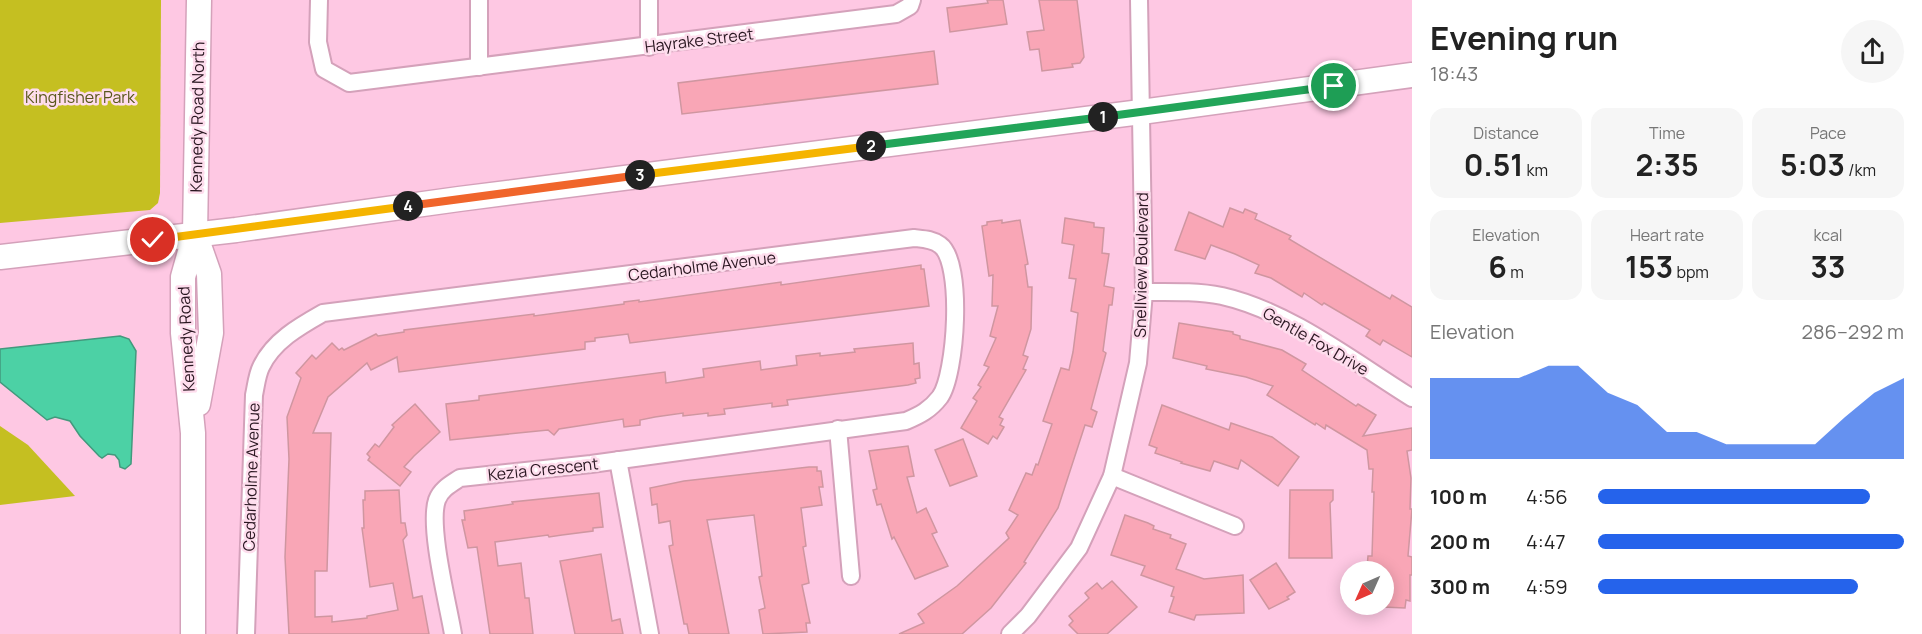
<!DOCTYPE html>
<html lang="en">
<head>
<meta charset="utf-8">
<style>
	:root { --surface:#fff; --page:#f6f6f6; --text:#222; --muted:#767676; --accent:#2563eb }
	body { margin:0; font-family:Manrope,sans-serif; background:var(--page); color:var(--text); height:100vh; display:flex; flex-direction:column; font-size:22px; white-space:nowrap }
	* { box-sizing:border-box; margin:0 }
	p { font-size:20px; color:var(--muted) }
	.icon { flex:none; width:33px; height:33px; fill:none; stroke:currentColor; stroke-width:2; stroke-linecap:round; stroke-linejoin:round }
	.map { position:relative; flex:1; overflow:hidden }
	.details { display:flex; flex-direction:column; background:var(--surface); width:510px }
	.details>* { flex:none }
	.needle { width:39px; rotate:225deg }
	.buttons { position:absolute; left:1340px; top:561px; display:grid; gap:12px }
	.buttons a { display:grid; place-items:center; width:54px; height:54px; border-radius:50%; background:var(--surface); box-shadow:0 3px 15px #0003; font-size:30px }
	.pin { position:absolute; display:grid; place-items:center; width:51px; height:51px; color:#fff; margin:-26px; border:3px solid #fff; border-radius:50%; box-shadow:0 2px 6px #0007 }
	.km { position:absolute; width:30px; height:30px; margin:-15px; border-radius:50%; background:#222; color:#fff; font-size:16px; line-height:30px; text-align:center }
	.round { display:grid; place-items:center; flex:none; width:63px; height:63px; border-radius:32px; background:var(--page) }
	.summary { display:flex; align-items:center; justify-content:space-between; height:102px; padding:0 18px }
	h1 { font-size:33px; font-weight:700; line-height:45px }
	.metrics { display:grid; grid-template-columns:repeat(3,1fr); gap:9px; height:102px; padding:6px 18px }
	.metrics div { display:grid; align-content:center; border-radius:15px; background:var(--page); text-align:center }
	.metrics b { font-size:30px; font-weight:700 }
	.metrics small { font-size:16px; font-weight:400 }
	.metrics p { font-size:16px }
	.chart { height:168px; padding:12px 18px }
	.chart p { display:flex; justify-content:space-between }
	.chart svg { width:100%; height:108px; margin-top:6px; fill:var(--accent); opacity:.7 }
	ul { padding:0 18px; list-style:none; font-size:20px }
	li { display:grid; grid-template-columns:96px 72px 1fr; align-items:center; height:45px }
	li i { height:15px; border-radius:8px; background:var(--accent) }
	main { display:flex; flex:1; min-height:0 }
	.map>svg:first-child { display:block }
</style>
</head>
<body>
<main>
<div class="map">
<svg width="1412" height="634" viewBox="0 0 1412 634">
	<rect width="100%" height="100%" fill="#fec8e3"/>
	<g fill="#c5bf21">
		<path d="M0,0H161L160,193L158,203L150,210L0,223Z"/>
		<path d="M0,426L28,445L75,496L0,505Z"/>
	</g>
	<path fill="#4cd1a5" stroke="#42997d" stroke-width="1.5" d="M120,336L129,339L136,351L131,464L125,469L120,467L119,460L115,455L108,454L102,458L99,456L80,436L70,421L55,417L47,420L0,382V349Z"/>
	<g fill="#f9a6b6" stroke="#cf96a0" stroke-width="1.5">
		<path d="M987,0H1003L1007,24L950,32L947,8L988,3Z"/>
		<path d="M1039,0H1077L1084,57L1080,63L1072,64L1073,67L1042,71L1039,49L1030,50L1027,32L1044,30Z"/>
		<path d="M934,51L938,84L682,114L678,83Z"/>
		<path d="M1230,208L1243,213L1245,209L1257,214L1255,219L1291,236L1289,239L1390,299L1392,295L1412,307V357L1383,340L1380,345L1366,336L1370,330L1324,303L1322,305L1304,293L1302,297L1271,278L1255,273L1259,265L1235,254L1211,245L1205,259L1175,250L1189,212L1223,227Z"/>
		<path d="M1065,218L1094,223V227L1104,228L1102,253L1109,254L1104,286L1114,288L1112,305H1109L1103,351L1106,353L1091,409L1097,412L1092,427L1085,425L1058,508L1024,562L1026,563L991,608L962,634H899L924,623L918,614L957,586L1009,538L1006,533L1018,515L1009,510L1026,473L1032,475L1036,464L1038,465L1052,424L1043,421L1061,368L1069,370L1073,352L1078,313L1071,311L1076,279L1069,278L1074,245L1062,243Z"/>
		<path d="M1002,220V223L1020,220L1028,264L1025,265L1028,287H1032L1031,329L1023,355L1028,357L1023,369L1026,370L999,417L1003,419L1000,425L1004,427L997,439L993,436L988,444L961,428L977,401L973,398L981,387L978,385L989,367L984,365L996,338L990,336L998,306H992L993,275L989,276L982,226L987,225V222Z"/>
		<path d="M921,265V269H924L929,306L630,343L628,334L595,338V341L585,342V349L399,372L397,357L371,370L367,363L328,397L313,433H331L327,571H315V617L332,616V622L367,618V616L398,610L393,583L370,587L362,528H364L363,500H365V491L399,490L401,523H405L407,535L403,540L413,598L422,596L429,634H289L285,557L289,459L287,417L301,378L296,373L312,355L316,359L332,343L339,350L342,348L344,350L376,334L378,336L404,332V330L534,314V316L624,304V302L639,300V302L781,282V285Z"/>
		<path d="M1179,323L1233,332V334L1240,336V339L1282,350L1306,364L1302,370L1356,406L1358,404L1376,415L1363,436L1412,428V450L1407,451L1411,478L1410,509H1412L1408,556L1412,557V575H1410V601L1406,600L1405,608L1383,607V572H1371L1372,568H1367L1368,556H1372L1374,492H1372L1373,469H1369L1367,450L1326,425L1325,429L1316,423L1315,425L1267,395L1273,386L1246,377L1206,369L1207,366L1173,358Z"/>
		<path d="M913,343L914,364L919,363L920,378L915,379L916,383L908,385L787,400L788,405L772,407V403L724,409L725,414L708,416V413L683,416V413L655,417L640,420V425L624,427L623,419L559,429L554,435L548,430L450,440L446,404L479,400V396L665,372L666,383L704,377L703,369L760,361L761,370L797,365L796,356L820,353V356L855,352L854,349Z"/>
		<path d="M415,404L440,432L414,456L404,467L411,472L400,486L368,460L370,457L367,454L375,444L379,447L394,427L392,425Z"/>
		<path d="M1162,405L1229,430L1231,423L1272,437L1299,457L1278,486L1241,460L1238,469L1214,461L1210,471L1181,463L1182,462L1155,453L1157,448L1149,445Z"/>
		<path d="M963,439L977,476L950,486L935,450Z"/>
		<path d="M908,446L914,476L907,477L917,513L926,508L937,532L932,534L948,566L915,579L894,537L892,539L881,504L877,505L873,490L877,489L869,451Z"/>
		<path d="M809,467H817V471H821L823,487H819L822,505L801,508L806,546L803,547L809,583L802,585L810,623H806L807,632L763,634L759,610L765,608L759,577L762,576L754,515L707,520L729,634H689L687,624H684L669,546L673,545L670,521L659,523L657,504L652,505L650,488L684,481Z"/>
		<path d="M1290,490H1333V500L1330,503L1332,558H1289Z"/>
		<path d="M599,493L603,527L593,528V531L562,535L549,537L548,535L495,542L498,566L521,563L525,598H529L533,634H490L477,547L468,548L462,520H465L464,511L513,504L512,502Z"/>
		<path d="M1125,515L1148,523L1154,526L1153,529L1171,535L1170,538L1186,544L1176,569L1204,579L1243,575L1244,613L1196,615L1194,620L1169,612L1174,597L1171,596L1174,587L1141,575L1145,566L1111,555Z"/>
		<path d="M601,554L612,621L620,619L623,634H575L560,561Z"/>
		<path d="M1276,563L1295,592L1287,597L1289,599L1269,609L1250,580Z"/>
		<path d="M1112,581L1137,607L1107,634H1078L1069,625L1073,621L1069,616L1089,598L1085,593L1097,583L1102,589Z"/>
	</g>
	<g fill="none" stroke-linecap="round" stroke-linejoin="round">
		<g stroke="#d4a1ba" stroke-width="20">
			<g id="street">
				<path d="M319,0L318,42L324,69L349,83L896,14L910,6L912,0"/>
				<path d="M649,47V0"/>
				<path d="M479,67V0"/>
				<path d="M1144,292C1170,292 1196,291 1222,296C1289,311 1354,362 1412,398"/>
				<path d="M838,429L851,576"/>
				<path d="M618,460L650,634"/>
				<path d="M1112,476L1235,526"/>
				<path d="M246,634L254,395C256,386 257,375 261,367C273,341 300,326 323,313L914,238C923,239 932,239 940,245C964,262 956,375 940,397C930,410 920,415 906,421L591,464L460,478C451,484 441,489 437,500C428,526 448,604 453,634"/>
				<path d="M1010,634L1028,616L1079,548L1112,476L1138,363L1144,292L1139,0"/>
			</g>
		</g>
		<g stroke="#d4a1ba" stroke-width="27">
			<g id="secondary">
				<path d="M195,234L209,274L211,333L198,404"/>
				<path d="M0,257L236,230L459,199L1141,112L1412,75"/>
				<path d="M193,634V433L183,333V277L195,234L199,0"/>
			</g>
		</g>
		<use href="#street" stroke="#fff" stroke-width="16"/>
		<use href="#secondary" stroke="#fff" stroke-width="24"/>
	</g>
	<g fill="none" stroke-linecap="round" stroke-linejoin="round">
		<g stroke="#fff" stroke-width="12">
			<path id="split-1" d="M1103,117L1334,86"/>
		</g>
		<g stroke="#fff" stroke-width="12">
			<path id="split-2" d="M871,146L1103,117"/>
		</g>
		<g stroke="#fff" stroke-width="12">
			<path id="split-3" d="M640,175L871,146"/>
		</g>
		<g stroke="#fff" stroke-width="12">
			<path id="split-4" d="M408,206L640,175"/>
		</g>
		<g stroke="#fff" stroke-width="12">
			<path id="split-5" d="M153,240L408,206"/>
		</g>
		<use href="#split-1" stroke="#22a559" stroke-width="8"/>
		<use href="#split-2" stroke="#22a559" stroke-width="8"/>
		<use href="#split-3" stroke="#f5b400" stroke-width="8"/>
		<use href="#split-4" stroke="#f0652b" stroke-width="8"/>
		<use href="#split-5" stroke="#f5b400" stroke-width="8"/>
	</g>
	<g text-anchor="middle" stroke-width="5" stroke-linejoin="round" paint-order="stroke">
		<g font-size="16" fill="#291620" stroke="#fedded">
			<text transform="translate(699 40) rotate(-7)" y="6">Hayrake Street</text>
			<text transform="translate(197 117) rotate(-89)" y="6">Kennedy Road North</text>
			<text transform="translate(1141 265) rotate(-89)" y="6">Snellview Boulevard</text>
			<text transform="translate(702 266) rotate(-7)" y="6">Cedarholme Avenue</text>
			<text transform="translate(186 339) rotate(-93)" y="6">Kennedy Road</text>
			<text transform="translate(1316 341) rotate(30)" y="6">Gentle Fox Drive</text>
			<text transform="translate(543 469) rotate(-6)" y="6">Kezia Crescent</text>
			<text transform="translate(251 477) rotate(-88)" y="6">Cedarholme Avenue</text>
		</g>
		<g font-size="16" fill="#59571c" stroke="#fedded">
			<text x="80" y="103">Kingfisher Park</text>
		</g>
	</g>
</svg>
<div class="buttons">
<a><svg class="needle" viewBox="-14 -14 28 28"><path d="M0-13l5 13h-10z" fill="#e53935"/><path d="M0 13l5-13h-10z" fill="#767676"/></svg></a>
</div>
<div class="pin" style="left:1334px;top:86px;background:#1e9e55"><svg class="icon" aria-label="arrive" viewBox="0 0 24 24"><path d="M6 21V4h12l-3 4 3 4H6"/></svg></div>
<div class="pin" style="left:153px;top:240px;background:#d93025"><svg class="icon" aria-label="check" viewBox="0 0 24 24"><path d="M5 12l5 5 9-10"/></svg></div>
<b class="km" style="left:1103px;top:117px">1</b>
<b class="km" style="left:871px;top:146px">2</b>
<b class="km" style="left:640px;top:175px">3</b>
<b class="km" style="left:408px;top:206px">4</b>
</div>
<section class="details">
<div class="summary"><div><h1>Evening run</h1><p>18:43</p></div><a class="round"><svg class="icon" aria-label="share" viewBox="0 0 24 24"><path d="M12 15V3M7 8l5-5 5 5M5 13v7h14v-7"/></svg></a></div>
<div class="metrics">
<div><p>Distance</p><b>0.51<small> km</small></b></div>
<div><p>Time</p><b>2:35</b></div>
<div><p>Pace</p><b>5:03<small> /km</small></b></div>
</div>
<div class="metrics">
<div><p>Elevation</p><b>6<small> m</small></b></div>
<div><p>Heart rate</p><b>153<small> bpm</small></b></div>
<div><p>kcal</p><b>33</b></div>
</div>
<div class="chart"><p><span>Elevation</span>286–292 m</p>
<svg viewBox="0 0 160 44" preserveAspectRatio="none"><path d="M0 44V11L10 11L20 11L30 11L40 6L50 6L60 17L70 22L80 33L90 33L100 38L110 38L120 38L130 38L140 27L150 17L160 11V44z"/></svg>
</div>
<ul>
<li><b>100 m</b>4:56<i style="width:89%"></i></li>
<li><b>200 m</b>4:47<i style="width:100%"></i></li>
<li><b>300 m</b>4:59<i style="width:85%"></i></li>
</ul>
</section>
</main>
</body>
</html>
